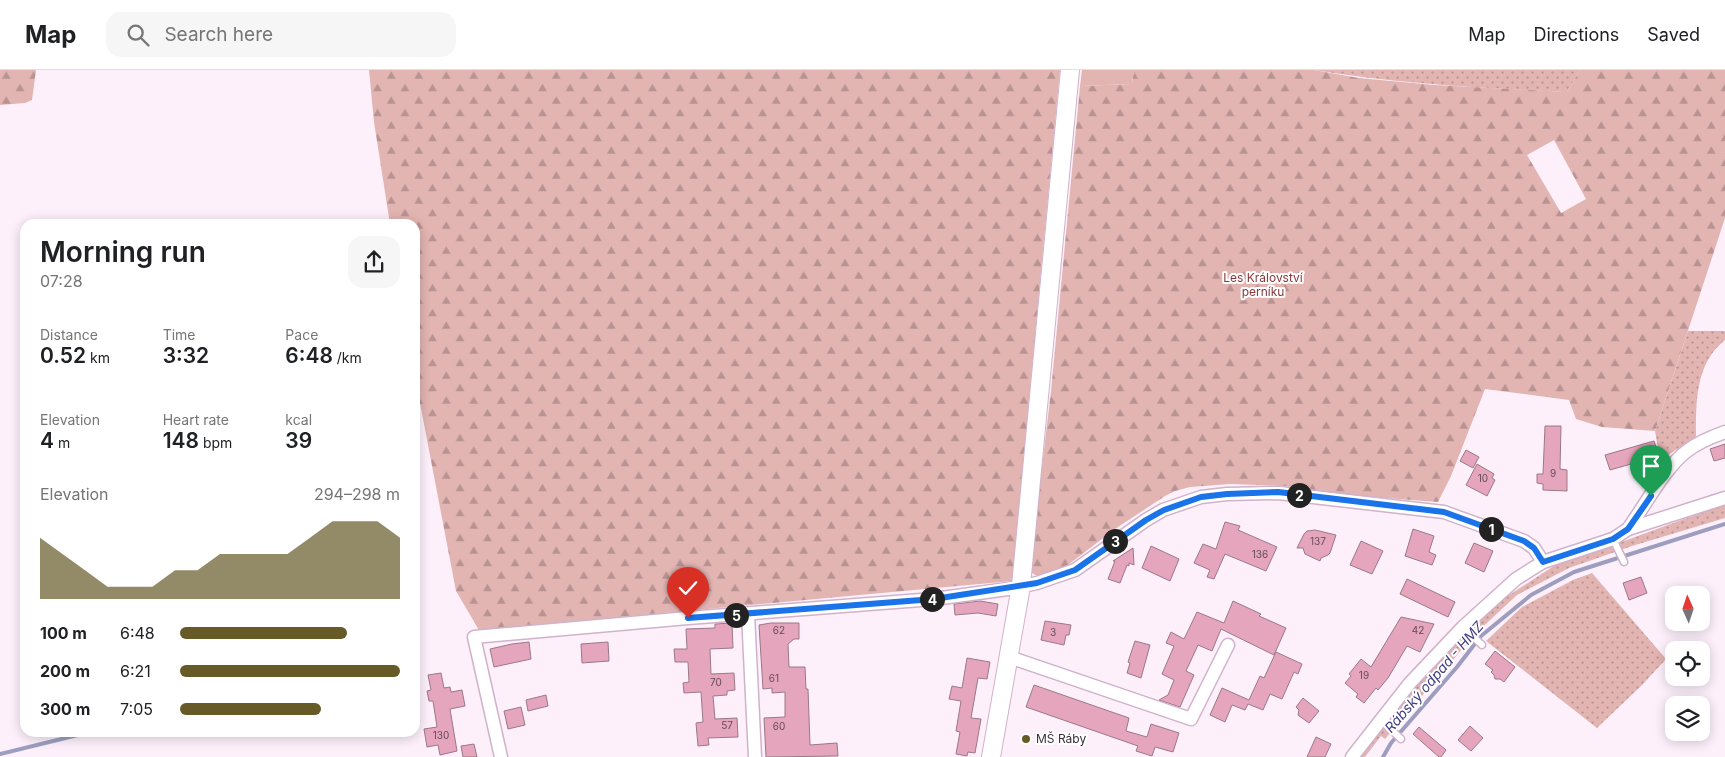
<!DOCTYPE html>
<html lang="en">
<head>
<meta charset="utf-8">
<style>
	:root { --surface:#fff; --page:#f6f6f6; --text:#202124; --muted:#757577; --line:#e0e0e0; --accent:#665a27 }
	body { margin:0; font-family:Inter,sans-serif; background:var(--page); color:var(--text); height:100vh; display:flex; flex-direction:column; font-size:19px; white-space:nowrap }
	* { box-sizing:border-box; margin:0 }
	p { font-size:16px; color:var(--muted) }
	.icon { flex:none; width:28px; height:28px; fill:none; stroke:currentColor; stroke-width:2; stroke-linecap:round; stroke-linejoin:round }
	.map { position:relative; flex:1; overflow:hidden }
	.drawer { position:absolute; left:20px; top:149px; width:400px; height:518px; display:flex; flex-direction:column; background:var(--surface); border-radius:15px; box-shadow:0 2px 12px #0003 }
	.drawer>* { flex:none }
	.needle { width:32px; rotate:357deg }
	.tools { position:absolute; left:1665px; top:516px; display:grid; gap:10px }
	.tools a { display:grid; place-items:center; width:45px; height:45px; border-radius:10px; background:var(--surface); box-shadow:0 2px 12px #0003; font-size:25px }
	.pin { position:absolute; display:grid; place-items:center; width:42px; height:42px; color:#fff; margin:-51px -21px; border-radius:50% 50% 50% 0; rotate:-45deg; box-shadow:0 0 5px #0007 }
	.pin .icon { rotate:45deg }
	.km { position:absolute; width:25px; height:25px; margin:-12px; border-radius:50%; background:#222; color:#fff; font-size:14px; line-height:25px; text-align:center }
	.round { display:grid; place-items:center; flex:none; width:52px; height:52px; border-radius:15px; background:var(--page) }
	.overview { display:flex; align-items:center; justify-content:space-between; height:85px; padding:0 20px }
	h1 { font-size:28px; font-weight:600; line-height:38px }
	.figures { display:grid; grid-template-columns:repeat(3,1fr); gap:8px; height:85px; padding:5px 20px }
	.figures div { display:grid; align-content:center }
	.figures b { font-size:21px; font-weight:600 }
	.figures small { font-size:14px; font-weight:400 }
	.figures p { font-size:14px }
	.chart { height:140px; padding:10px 20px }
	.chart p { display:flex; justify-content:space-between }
	.chart svg { width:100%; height:90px; margin-top:5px; fill:var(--accent); opacity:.7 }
	ul { padding:0 20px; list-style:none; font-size:16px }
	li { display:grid; grid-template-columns:80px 60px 1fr; align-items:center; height:38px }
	li i { height:12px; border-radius:6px; background:var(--accent) }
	header { display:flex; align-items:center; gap:30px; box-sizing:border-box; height:70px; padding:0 25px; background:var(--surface); border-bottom:1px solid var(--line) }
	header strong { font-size:24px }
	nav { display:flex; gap:28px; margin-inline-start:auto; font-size:18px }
	.search { width:350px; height:45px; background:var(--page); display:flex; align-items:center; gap:12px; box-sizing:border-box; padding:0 18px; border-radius:15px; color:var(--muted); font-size:19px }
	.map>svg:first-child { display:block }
</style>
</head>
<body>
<header>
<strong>Map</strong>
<div class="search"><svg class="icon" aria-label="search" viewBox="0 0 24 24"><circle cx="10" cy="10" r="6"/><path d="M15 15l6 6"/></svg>Search here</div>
<nav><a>Map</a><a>Directions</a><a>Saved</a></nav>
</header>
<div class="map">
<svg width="1725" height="687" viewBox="0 0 1725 687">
	<defs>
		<pattern id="grass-dots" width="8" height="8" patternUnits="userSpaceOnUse" patternTransform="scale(1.25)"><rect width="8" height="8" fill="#e2b4b2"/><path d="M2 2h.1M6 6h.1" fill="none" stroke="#b89392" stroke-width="1.8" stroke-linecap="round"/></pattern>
		<pattern id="forest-firs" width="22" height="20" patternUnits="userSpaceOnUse" patternTransform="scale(1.25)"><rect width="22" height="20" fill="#e2b4b2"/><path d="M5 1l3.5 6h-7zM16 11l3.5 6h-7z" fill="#b89392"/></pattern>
	</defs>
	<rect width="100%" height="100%" fill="#fdf0fb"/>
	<g fill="url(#grass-dots)">
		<path d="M1314,0H1580L1567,22C1482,18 1398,14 1314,0Z"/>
		<path d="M1688,261H1725V270C1695,294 1696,332 1696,367L1660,390L1655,361Z"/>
		<path d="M1725,434V448L1632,476L1569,498L1517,525L1476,563L1385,669L1381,666L1365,687H1357L1405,626L1500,531L1560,492L1627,470Z"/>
		<path d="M1592,503L1666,589L1642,615L1597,658L1486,571L1522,537L1573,510Z"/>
	</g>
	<g fill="url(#forest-firs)" fill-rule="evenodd">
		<path d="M0,0H36L32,30L25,33L0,35Z"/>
		<path d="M369,0H1060L1012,511L479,560L456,521L415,307V154H390L374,52Z"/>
		<path d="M1134,0H1314L1359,8L1434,15L1567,22L1580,0H1725V148L1655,361L1602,357L1576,349L1569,330L1485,319L1451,406L1438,432L1360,426L1283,416L1230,414L1190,417L1175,421L1165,426L1115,459L1064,498L1043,505H1035L1031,502L1030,498L1051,321L1080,16L1132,14ZM1554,70L1586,129L1561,143L1527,85Z"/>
	</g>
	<path fill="#e2b4b2" d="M1082,0H1134L1132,14L1080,16Z"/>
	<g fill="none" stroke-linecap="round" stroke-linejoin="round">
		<g stroke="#9d9dc0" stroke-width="4">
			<path d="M0,684L94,661"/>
			<path d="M1383,687L1391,673L1457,597L1481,566L1531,525L1574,502L1725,454"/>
		</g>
	</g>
	<g fill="#e5a5bc" stroke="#9c7885">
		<path d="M1545,356H1561L1560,399L1567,400V421L1543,420V414L1537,413V404H1543Z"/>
		<path d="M1654,371L1659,386L1610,400L1605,385Z"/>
		<path d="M1725,374V388L1714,391L1710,379Z"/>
		<path d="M1466,380L1479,387L1473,398L1460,391Z"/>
		<path d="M1477,394L1494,404L1492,408L1495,410L1487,426L1466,415Z"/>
		<path d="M1225,452L1240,456L1238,460L1277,477L1266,501L1225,484L1214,509L1207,507L1210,500L1194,493L1203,474L1216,479Z"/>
		<path d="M1413,459L1434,466L1429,482L1436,485L1432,495L1405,486Z"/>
		<path d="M1315,460L1336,465L1330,483L1328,485L1321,488L1320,491L1305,484L1303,478H1297L1304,464L1307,461Z"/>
		<path d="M1361,471L1383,481L1372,504L1350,495Z"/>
		<path d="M1474,473L1493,481L1484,502L1465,493Z"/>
		<path d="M1151,476L1179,489L1170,511L1142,498Z"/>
		<path d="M1133,478L1134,495L1129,493V496L1127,495L1120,513L1108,509L1115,491H1113Z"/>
		<path d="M1641,507L1647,523L1629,530L1623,513Z"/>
		<path d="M1407,509L1455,532L1448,547L1400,524Z"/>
		<path d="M980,531L998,534L996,546L978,543L955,545L954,534Z"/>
		<path d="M1233,531L1261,544L1259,546L1286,558L1274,585L1221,559L1212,581L1198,575L1186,601L1194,605L1180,637L1159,630L1168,625L1174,610L1162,604L1174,576L1166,573L1171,562L1184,569L1197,542L1224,553Z"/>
		<path d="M1401,547L1434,554L1420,582L1407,576L1388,608L1378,620L1376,618L1364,633L1356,627L1358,624L1345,613L1351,606L1349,604L1361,589L1371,597Z"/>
		<path d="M1045,551L1071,555L1069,565H1066L1064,575L1041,570Z"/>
		<path d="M732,553L733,578L710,579L711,604L734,603L735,620L727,621V625L713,626L715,649L737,648L738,667L708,668L709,675L698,676L696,653L703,652L701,622L684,623L683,613L689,612L688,592H675L674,579H687L686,559L715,558V554Z"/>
		<path d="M771,553H799V569H794L788,574L789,597H805L806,619H808L810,675L837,673L838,686L766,687L764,648L785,647V622L772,623V618L763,619L759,555Z"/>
		<path d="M1135,571L1150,575L1141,608L1127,603L1130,593L1128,592Z"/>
		<path d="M529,572L531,589L494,597L490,579L512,574Z"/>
		<path d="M608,572L609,591L582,593L581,574Z"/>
		<path d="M1495,581L1515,597L1504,612L1500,609H1495L1494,605L1491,602L1493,600L1485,594Z"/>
		<path d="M1276,582L1302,594L1298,604L1294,602L1282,629L1270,624L1263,640L1248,634L1245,640L1232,635L1225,652L1210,645L1222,618L1249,630L1260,606L1264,608Z"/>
		<path d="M967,588L990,592L987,609L978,608L971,648L981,649L975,683L968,682L967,686L956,684L960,662L956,661L961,631L949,629L952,616L962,618Z"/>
		<path d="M441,603L444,618L450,617L451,622L462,620L465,636L450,639L457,681L440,685L438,675L427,677L424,659L437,657L433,631H429L427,621L431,620L428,605Z"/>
		<path d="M1034,615L1129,648L1126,661L1147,667L1151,654L1179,663L1173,682L1155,677L1152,686L1136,681L1138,676L1026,637Z"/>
		<path d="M546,625L548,636L528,641L526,630Z"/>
		<path d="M1303,628L1319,641L1309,653L1298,645L1299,640L1296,637Z"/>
		<path d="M521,637L525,655L508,659L504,641Z"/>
		<path d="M1470,656L1483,668L1471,681L1458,670Z"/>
		<path d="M1419,657L1446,680L1441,687H1439L1413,664Z"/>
		<path d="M1316,667L1331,674L1325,687H1307Z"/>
		<path d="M474,674L477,687H463L461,676Z"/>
	</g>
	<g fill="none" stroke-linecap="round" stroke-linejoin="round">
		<g stroke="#d0b2cb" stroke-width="9">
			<g id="lane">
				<path d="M1613,469L1624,492"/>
				<path d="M1463,557L1482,575"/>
				<path d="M1381,650L1401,669"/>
			</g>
		</g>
		<g stroke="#d0b2cb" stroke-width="15">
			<g id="street">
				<path d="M1628,459C1644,437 1666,396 1687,381C1698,372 1711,367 1725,362"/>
				<path d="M748,544L755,687"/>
				<path d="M1009,587L1191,649L1228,575"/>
				<path d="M501,687L474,567L688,548L934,529L1008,519L1037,513L1075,500L1146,450L1163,440L1201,427L1227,424L1278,423L1444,442L1524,471L1534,478L1543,492"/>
				<path d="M1352,687L1410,613L1463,557L1516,509L1543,492L1613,469L1628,459L1725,428"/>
			</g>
		</g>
		<g stroke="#d0b2cb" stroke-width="20">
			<path id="secondary" d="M991,687L1021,516L1070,0"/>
		</g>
		<use href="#lane" stroke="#fff" stroke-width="6"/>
		<use href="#street" stroke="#fff" stroke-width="12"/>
		<use href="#secondary" stroke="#fff" stroke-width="18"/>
	</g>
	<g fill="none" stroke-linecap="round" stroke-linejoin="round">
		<g stroke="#fff" stroke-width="10">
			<path id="route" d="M688,548L934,529L1037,513L1075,500L1146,450L1164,440L1201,427L1227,424L1278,422L1444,442L1524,471L1534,478L1543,492L1613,469L1628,459L1651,426"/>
		</g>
		<use href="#route" stroke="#1a73e8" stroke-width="6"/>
	</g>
	<circle fill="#665a27" stroke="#fff" stroke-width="2" cx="1026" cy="669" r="5"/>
	<g text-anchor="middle" stroke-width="4" stroke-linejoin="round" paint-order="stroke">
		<g font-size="10" fill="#654c59">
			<text x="1553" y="407">9</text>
			<text x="1483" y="412">10</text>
			<text x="1318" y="475">137</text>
			<text x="1260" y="488">136</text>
			<text x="779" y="564">62</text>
			<text x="1418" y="564">42</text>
			<text x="1053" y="566">3</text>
			<text x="1364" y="609">19</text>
			<text x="774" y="612">61</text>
			<text x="716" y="616">70</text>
			<text x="727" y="659">57</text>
			<text x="779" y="660">60</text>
			<text x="441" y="669">130</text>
		</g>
		<g font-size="12" fill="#88383a" stroke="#fff">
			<text x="1263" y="212">Les Království<tspan x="1263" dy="14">perníku</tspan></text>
		</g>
		<g font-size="12" fill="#3a2e38" stroke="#fff" text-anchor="start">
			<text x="1036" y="673">MŠ Ráby</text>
		</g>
		<g font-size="14" font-style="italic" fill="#414084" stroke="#fff">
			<text transform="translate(1434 607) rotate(-49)" y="5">Rábský odpad - HMZ</text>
		</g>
	</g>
</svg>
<div class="tools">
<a><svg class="needle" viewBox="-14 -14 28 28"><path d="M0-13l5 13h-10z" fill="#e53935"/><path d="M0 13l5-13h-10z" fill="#757577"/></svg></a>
<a><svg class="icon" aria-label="locate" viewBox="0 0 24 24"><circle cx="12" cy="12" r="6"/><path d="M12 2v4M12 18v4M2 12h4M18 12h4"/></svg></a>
<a><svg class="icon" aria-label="layers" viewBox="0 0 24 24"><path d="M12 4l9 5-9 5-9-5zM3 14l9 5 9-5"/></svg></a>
</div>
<div class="pin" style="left:1651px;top:426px;background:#1e9e55"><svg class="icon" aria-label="arrive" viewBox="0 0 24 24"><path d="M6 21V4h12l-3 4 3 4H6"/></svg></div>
<div class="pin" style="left:688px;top:548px;background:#d93025"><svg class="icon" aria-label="check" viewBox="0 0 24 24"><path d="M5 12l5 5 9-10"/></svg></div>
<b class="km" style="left:1491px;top:459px">1</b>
<b class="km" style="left:1299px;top:425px">2</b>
<b class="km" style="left:1115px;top:471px">3</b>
<b class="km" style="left:932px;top:529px">4</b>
<b class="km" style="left:736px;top:545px">5</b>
<section class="drawer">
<div class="overview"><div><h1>Morning run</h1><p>07:28</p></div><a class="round"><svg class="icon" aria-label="share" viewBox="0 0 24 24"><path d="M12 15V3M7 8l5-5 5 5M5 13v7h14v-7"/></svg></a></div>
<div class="figures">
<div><p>Distance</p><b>0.52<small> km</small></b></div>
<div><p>Time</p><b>3:32</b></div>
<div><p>Pace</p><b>6:48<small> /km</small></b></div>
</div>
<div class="figures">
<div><p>Elevation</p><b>4<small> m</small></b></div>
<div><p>Heart rate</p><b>148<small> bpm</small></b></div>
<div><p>kcal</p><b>39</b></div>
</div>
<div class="chart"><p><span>Elevation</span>294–298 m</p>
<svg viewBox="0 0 160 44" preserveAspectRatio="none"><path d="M0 44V14L10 22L20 30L30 38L40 38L50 38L60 30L70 30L80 22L90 22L100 22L110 22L120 14L130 6L140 6L150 6L160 14V44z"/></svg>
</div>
<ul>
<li><b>100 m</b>6:48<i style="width:76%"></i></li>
<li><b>200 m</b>6:21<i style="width:100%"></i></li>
<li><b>300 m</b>7:05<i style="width:64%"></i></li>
</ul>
</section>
</div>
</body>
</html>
